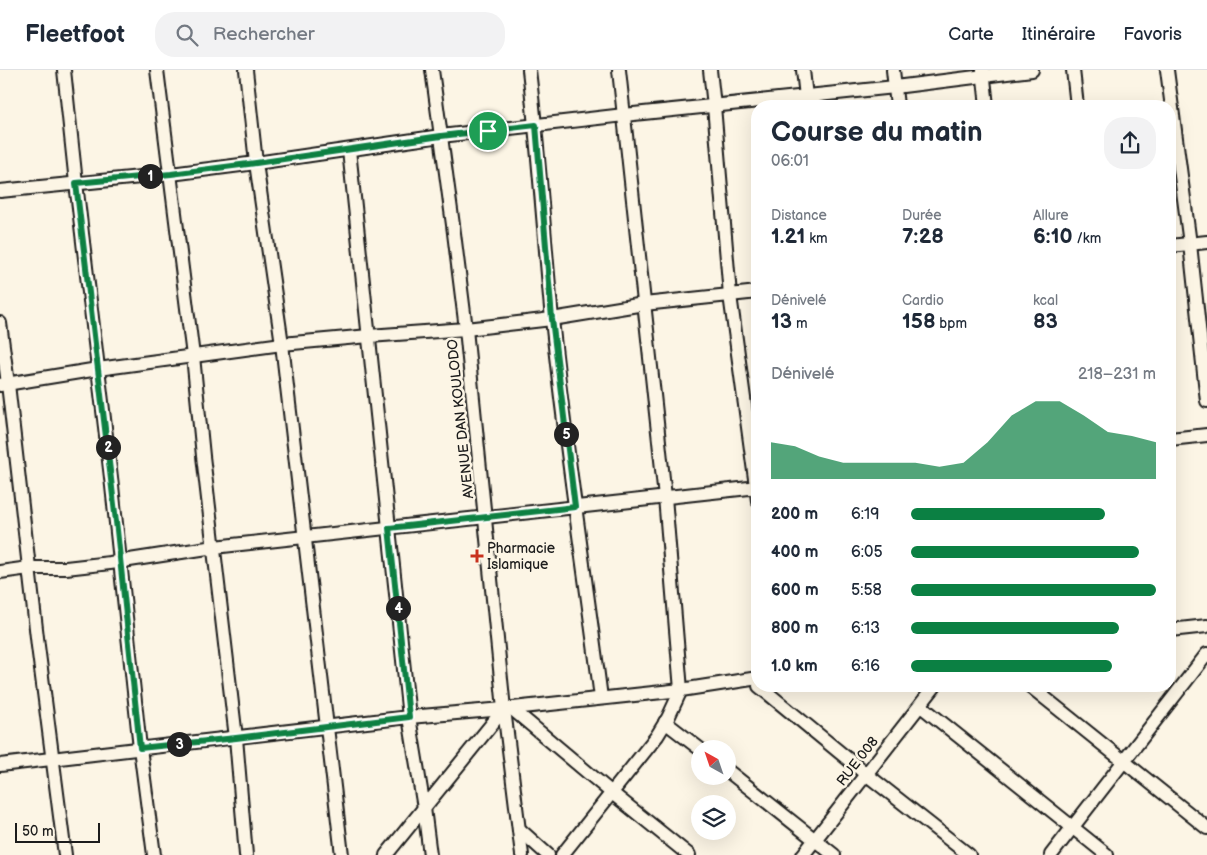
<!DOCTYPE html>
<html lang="fr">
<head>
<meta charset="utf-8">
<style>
	:root { --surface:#fff; --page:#f2f2f3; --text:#1f2937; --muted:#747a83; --line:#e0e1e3; --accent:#0b8043 }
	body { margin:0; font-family:"Balsamiq Sans",sans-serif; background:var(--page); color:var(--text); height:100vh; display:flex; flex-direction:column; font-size:19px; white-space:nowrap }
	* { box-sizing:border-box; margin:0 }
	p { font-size:16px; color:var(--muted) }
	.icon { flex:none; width:28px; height:28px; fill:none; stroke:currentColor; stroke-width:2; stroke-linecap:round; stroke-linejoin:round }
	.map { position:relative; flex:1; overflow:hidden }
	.sheet { position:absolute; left:751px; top:30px; width:425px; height:592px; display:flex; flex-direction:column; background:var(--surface); border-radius:20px; box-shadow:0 5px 20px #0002 }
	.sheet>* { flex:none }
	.needle { width:32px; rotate:320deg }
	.tools { position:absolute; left:691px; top:670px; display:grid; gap:10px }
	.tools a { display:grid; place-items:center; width:45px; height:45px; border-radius:50%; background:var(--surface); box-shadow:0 5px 20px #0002; font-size:25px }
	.scale { position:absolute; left:15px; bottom:12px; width:85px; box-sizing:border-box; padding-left:5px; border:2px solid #1c1c1c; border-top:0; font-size:14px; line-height:18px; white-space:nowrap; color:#1c1c1c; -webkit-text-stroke:4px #fcf5e5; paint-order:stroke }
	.pin { position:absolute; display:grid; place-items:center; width:42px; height:42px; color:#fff; margin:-21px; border:2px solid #fff; border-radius:50%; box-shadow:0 1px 5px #0007 }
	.km { position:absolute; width:25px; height:25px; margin:-12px; border-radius:50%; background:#222; color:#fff; font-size:14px; line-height:25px; text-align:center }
	.round { display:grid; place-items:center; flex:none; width:52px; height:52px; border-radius:20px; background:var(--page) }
	.overview { display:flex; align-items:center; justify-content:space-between; height:85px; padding:0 20px }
	h1 { font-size:28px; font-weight:700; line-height:38px }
	.metrics { display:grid; grid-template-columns:repeat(3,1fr); gap:8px; height:85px; padding:5px 20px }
	.metrics div { display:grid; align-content:center }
	.metrics b { font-size:21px; font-weight:700 }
	.metrics small { font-size:14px; font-weight:400 }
	.metrics p { font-size:14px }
	.chart { height:140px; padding:10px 20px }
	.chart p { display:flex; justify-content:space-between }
	.chart svg { width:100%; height:90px; margin-top:5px; fill:var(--accent); opacity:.7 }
	ul { padding:0 20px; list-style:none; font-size:16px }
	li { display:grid; grid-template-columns:80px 60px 1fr; align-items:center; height:38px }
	li i { height:12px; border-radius:6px; background:var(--accent) }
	header { display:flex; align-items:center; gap:30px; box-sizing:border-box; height:70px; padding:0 25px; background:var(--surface); border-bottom:1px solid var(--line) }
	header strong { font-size:24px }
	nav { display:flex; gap:28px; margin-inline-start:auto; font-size:18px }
	.search { width:350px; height:45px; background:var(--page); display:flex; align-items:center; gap:12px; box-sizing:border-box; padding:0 18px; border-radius:20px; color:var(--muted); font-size:19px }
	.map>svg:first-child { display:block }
</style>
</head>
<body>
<header>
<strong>Fleetfoot</strong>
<div class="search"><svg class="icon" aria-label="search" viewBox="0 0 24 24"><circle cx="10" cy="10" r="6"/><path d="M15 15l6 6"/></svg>Rechercher</div>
<nav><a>Carte</a><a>Itinéraire</a><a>Favoris</a></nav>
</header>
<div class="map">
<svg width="1207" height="785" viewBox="0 0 1207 785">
	<rect width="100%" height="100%" fill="#fcf5e5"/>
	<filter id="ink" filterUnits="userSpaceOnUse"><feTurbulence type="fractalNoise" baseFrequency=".02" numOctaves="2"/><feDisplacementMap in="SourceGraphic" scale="10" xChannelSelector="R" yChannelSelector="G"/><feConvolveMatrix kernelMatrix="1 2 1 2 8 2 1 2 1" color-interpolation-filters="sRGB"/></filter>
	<g filter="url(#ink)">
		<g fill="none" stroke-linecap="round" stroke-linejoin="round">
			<g stroke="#1c1c1c" stroke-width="16">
				<g id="minor">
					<path d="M64,0L76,113L112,416L140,678L154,785"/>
					<path d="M157,0L193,286L203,386L236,668L246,785"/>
					<path d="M246,0L256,93L282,274L342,785"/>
					<path d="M432,0L453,155L466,259L504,639L522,785"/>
					<path d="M529,0C539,83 544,166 552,249C565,376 585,502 601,628"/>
					<path d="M710,0L714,36L730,225L758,431"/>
					<path d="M803,0L807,36"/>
					<path d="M893,0L897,36"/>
					<path d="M983,0L987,36"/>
					<path d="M1073,0L1077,36"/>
					<path d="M1167,0L1190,174L1207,331"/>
					<path d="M349,80L409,647L424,738L430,785"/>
					<path d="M0,121L171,104L256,93L441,66L624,45L895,17L1032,0"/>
					<path d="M1170,176L1207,172"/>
					<path d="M0,253L8,314L38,576L65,785"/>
					<path d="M0,315L98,299L282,274L369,266L466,259L552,249L644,234L758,222"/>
					<path d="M1170,369L1207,365"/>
					<path d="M0,502L29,498H66L110,493L214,477L758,417"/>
					<path d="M1170,560L1207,556"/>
					<path d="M759,616L866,704L969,785"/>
					<path d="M1030,616L1207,758"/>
					<path d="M921,636L1107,785"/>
					<path d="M511,638L612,723L689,785"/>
					<path d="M665,652L700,679"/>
					<path d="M0,695L409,647L504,639L681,620L758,608"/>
					<path d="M728,701L834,785"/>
					<path d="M519,759L548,785"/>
					<path d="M386,785L504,639"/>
					<path d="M562,785L657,666L668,648L681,620L665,427L619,0"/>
					<path d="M803,785L935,616"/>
					<path d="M1051,785L1207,584"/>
				</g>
			</g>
			<use href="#minor" stroke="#fcf5e5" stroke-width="12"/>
		</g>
	</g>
	<g fill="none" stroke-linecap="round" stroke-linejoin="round" filter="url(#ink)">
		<g stroke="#fff" stroke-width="10">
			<path id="route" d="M536,55L552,249L575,437L389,458L409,647L236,668L140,678L117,460L76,113L171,104L256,93L441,66Z"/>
		</g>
		<use href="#route" stroke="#0b8043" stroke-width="6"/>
	</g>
	<path fill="#c8321e" stroke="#fcf5e5" stroke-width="2" d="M474.5 478.5h5v5h5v5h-5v5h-5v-5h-5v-5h5z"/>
	<g text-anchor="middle" stroke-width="5" stroke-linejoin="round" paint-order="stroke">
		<g font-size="14" fill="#1c1c1c" stroke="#fcf5e5">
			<text transform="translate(460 349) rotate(-96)" y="5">AVENUE DAN KOULODO</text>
			<text transform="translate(857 691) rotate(-52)" y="5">RUE 008</text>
		</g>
		<g font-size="14" fill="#1c1c1c" stroke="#fcf5e5" text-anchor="start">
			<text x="487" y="483">Pharmacie<tspan x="487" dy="16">Islamique</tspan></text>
		</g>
	</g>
</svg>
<div class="tools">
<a><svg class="needle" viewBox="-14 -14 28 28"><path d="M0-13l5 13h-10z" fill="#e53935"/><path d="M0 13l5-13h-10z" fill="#747a83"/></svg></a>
<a><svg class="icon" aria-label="layers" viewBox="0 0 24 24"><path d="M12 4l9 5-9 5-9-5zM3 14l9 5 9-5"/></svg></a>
</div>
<div class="scale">50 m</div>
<div class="pin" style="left:488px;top:61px;background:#1e9e55"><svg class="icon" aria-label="arrive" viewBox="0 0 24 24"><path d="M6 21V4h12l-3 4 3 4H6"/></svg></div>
<b class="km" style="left:150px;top:106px">1</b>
<b class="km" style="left:108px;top:377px">2</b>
<b class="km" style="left:179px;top:674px">3</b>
<b class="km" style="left:398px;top:538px">4</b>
<b class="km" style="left:566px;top:364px">5</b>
<section class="sheet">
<div class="overview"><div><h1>Course du matin</h1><p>06:01</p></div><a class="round"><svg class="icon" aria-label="share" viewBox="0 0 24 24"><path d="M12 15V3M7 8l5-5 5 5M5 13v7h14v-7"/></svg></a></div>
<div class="metrics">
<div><p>Distance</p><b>1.21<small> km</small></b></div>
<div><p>Durée</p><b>7:28</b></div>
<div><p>Allure</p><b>6:10<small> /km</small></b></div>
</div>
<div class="metrics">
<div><p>Dénivelé</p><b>13<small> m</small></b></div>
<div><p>Cardio</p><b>158<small> bpm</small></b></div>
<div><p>kcal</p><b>83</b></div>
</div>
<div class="chart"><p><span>Dénivelé</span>218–231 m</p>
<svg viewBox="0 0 160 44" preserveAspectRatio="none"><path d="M0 44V26L10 28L20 33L30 36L40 36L50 36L60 36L70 38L80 36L90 26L100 13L110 6L120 6L130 13L140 21L150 23L160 26V44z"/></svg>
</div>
<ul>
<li><b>200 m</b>6:19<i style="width:79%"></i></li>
<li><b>400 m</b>6:05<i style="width:93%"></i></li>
<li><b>600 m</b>5:58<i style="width:100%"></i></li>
<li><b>800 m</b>6:13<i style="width:85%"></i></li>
<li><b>1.0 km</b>6:16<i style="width:82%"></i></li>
</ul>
</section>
</div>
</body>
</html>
